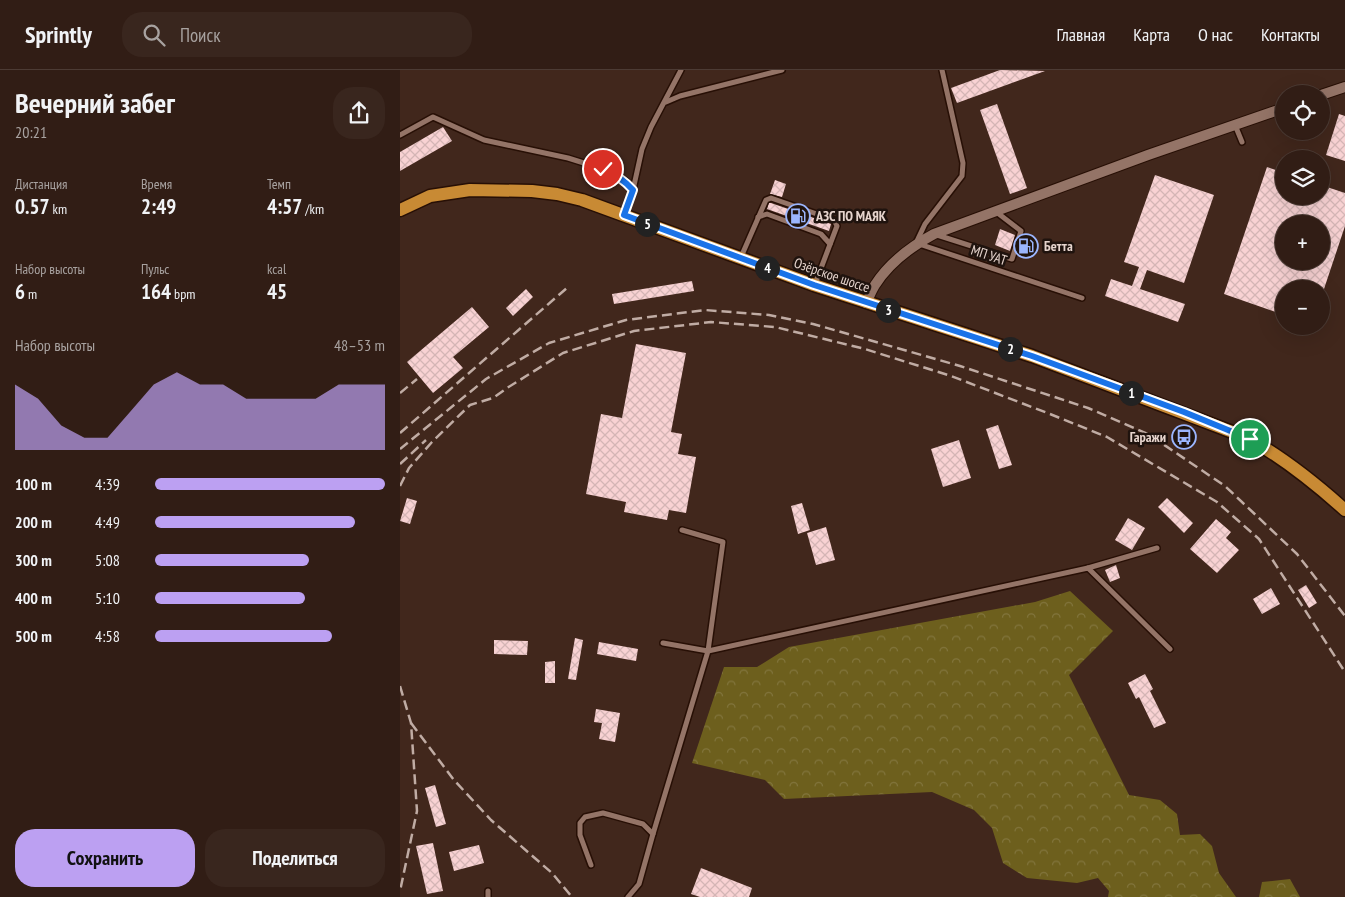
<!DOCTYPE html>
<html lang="ru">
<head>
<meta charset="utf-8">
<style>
	:root { --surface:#311d15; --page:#39261e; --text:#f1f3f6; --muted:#a8a2a0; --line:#4c3b34; --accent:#bca0f2 }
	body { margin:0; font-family:"PT Sans Narrow",sans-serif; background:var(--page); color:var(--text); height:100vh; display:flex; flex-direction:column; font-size:19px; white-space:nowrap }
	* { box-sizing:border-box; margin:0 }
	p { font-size:16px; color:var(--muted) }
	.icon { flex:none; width:28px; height:28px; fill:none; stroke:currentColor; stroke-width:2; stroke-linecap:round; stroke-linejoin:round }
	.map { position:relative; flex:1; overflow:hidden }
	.panel { display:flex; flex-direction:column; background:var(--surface); width:400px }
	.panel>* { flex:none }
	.controls { position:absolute; left:875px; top:15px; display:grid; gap:10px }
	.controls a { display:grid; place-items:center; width:55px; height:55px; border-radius:50%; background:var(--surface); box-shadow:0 5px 20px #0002,0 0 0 1px var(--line); font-size:25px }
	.pin { position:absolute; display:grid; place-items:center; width:42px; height:42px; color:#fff; margin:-21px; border:2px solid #fff; border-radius:50%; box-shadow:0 1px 5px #0007 }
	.km { position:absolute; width:25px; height:25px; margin:-12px; border-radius:50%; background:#222; color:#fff; font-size:14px; line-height:25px; text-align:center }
	.round { display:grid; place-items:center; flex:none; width:52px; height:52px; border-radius:20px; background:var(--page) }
	.summary { display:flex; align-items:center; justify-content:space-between; height:85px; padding:0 15px }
	h1 { font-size:28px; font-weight:700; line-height:38px }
	.stats { display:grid; grid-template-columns:repeat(3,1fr); gap:8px; height:85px; padding:5px 15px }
	.stats div { display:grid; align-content:center }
	.stats b { font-size:21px; font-weight:700 }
	.stats small { font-size:14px; font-weight:400 }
	.stats p { font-size:14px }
	.chart { height:140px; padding:10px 15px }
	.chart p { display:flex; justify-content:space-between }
	.chart svg { width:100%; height:90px; margin-top:5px; fill:var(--accent); opacity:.7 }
	.action { display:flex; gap:10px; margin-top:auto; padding:10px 15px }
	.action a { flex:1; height:58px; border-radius:20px; background:var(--accent); color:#111; font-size:20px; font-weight:700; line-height:58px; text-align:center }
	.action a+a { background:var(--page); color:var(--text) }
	ul { padding:0 15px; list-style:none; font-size:16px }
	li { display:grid; grid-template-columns:80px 60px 1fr; align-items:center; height:38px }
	li i { height:12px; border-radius:6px; background:var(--accent) }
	header { display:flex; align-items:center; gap:30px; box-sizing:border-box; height:70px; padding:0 25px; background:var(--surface); border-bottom:1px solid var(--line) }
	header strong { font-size:24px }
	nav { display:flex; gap:28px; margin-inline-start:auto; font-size:18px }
	.search { width:350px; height:45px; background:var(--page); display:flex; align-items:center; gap:12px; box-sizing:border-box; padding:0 18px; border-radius:20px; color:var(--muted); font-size:19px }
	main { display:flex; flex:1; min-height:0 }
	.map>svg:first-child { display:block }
</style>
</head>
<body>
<header>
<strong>Sprintly</strong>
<div class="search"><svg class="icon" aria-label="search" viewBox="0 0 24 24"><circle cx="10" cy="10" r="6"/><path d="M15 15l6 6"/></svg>Поиск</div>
<nav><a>Главная</a><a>Карта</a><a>О нас</a><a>Контакты</a></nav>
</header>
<main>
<section class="panel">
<div class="summary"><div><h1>Вечерний забег</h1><p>20:21</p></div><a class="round"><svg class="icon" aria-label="share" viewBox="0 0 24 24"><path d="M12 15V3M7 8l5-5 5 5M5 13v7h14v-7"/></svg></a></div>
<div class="stats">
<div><p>Дистанция</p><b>0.57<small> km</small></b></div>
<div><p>Время</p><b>2:49</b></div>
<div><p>Темп</p><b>4:57<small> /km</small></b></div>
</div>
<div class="stats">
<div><p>Набор высоты</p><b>6<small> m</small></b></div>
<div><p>Пульс</p><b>164<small> bpm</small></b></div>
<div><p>kcal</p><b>45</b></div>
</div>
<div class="chart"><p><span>Набор высоты</span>48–53 m</p>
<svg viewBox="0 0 160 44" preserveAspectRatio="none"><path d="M0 44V12L10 19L20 32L30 38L40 38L50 25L60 12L70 6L80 12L90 12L100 19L110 19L120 19L130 19L140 12L150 12L160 12V44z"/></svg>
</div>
<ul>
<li><b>100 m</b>4:39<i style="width:100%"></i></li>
<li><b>200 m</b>4:49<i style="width:87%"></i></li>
<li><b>300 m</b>5:08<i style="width:67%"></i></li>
<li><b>400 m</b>5:10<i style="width:65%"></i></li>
<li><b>500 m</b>4:58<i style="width:77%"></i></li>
</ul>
<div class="action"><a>Сохранить</a><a>Поделиться</a></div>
</section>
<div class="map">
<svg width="945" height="827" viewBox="0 0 945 827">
	<defs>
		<pattern id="forest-crowns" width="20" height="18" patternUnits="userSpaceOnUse" patternTransform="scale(1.25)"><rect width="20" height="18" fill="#6d5f1d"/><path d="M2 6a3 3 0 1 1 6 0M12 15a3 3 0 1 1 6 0" fill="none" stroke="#82753d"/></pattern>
		<pattern id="building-cross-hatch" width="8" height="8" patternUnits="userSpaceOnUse" patternTransform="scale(1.25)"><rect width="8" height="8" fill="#f8d2d3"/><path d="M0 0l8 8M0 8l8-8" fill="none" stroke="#d4b5b5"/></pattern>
	</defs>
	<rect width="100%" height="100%" fill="#41271c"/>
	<g fill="url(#forest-crowns)">
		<path d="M670,521L713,561L669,605L729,725L760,730L777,744L780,765L800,764L812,776L819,803L836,827H708L709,821L698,808L677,813L627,808L603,793L592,758L574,740L532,722L384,729L365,710L292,693L324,597H357L389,577L635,532Z"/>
		<path d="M890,809L900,827H859L862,812Z"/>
	</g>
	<g fill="url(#building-cross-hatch)" fill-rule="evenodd">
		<path d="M600,0L645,1L557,33L551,18Z"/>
		<path d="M597,34L627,118L610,124L580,40Z"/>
		<path d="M939,44L945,46V91L926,85Z"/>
		<path d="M43,57L52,71L0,101V82Z"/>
		<path d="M867,97L884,103V126H921V115L945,123V156L924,219H884V245L824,224ZM884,154H921V191H884Z"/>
		<path d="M755,105L814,125L784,213L747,200L740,219L785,234L778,252L705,226L711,209L732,216L739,197L724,192Z"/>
		<path d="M375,110L386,114L382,127L370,124Z"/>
		<path d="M369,133H371L431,154L429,161L367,139Z"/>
		<path d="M600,159L615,165L610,181L595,175Z"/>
		<path d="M624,167L633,170L628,184L619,181Z"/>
		<path d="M292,211L294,221L214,234L212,224Z"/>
		<path d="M126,219L133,227L113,246L106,238Z"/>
		<path d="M72,237L89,257L53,287L63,298L33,323L7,292Z"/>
		<path d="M236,274L286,283L271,362L282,364L278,384L296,387L286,443L269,440L267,450L224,442L226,432L186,424L201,344L222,348Z"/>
		<path d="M598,355L612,395L599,399L586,359Z"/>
		<path d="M559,370L571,408L543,417L531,379Z"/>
		<path d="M7,428L17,431L10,454L0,451Z"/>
		<path d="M767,428L793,453L784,463L758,437Z"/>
		<path d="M402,433L410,460L398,464L391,436Z"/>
		<path d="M728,448L745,458L732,480L715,470Z"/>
		<path d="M816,449L831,462L826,468L839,480L817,503L790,479Z"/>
		<path d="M426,457L435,490L416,495L407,463Z"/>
		<path d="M716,495L720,508L710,512L705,500Z"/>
		<path d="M906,515L917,533L909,538L898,520Z"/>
		<path d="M871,518L880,534L862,544L853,529Z"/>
		<path d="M175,568L183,570L176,610L168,609Z"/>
		<path d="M94,570L128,571L127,585L94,584Z"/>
		<path d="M199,572L238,579L236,591L197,584Z"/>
		<path d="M155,591V613H145V592Z"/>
		<path d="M745,604L753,619L750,621L766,653L754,658L739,627L736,629L728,613Z"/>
		<path d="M196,639L220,643L215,672L199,669L202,653L194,652Z"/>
		<path d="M35,715L46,754L36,757L25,718Z"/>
		<path d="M33,773L43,821L27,824L16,776Z"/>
		<path d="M79,775L84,793L54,801L49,782Z"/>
		<path d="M301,798L352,818L349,827H300L291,824Z"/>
	</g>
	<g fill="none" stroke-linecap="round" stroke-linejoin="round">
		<g stroke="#270f05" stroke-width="8">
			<g id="lane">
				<path d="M542,0L563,93L562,106L525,154L516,173L682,228"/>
				<path d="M266,32L280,26L382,0"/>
				<path d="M835,55L842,72"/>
				<path d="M0,65L33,47L84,70L168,88L203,99L219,106L227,112L233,120"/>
				<path d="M224,145L233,120L242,79L251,57L281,0"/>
				<path d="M358,147L367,144L421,164L430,174"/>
				<path d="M537,165L612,189L621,161L595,141"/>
				<path d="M341,187L366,130L371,128L434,150L437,156L415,214"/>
				<path d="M688,498L757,478"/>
				<path d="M263,573L308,581L323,472L282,460"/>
				<path d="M191,795L180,765V753L185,747L203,743L243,754L253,764"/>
				<path d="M88,821V827"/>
				<path d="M228,827L239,814L253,764L308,581L688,498L770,579"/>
			</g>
		</g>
		<g stroke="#270f05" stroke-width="12">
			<g id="street">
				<path d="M921,25L945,17"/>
				<path d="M466,233C469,227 472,220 475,215C489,193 512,176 534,164L748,85L884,38"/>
			</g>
		</g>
		<g stroke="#270f05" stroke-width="15">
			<path id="primary" d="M0,140L30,126L70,120L132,121L157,124L182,130L414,215L632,286L822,358C832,362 842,365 851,370C885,389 916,414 945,440"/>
		</g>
		<use href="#lane" stroke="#947467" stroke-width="5"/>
		<use href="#street" stroke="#947467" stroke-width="10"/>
		<use href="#primary" stroke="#c88a34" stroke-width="12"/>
		<g stroke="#c0aca4" stroke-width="2.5" stroke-dasharray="10 5" stroke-linecap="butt">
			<path d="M0,323L17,309"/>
			<path d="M0,363L168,217"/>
			<path d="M0,379L86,309L149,273L226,250L305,240L369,245L413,254L560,296L688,338L748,364L825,416L897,484L945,546"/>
			<path d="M0,394L26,370"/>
			<path d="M0,416L9,398L32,372L70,335L93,328L107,318L163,283L234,261L311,252L375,257L465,279L551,306L650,344L707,367L817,432L859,469L945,602"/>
			<path d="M0,616L11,653L17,741L0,821"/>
			<path d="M11,653L54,710L91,750L152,803L172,827"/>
		</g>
	</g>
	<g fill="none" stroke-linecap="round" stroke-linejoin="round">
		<g stroke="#fff" stroke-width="10">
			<path id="route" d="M203,99C215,104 224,110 233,120L224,145L414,215L632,286L784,342L850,369"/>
		</g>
		<use href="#route" stroke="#1a73e8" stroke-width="6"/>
	</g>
	<defs>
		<g id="fuel-ring" transform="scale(1.25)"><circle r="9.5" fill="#1f130e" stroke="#9bb5fd" stroke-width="1.5"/><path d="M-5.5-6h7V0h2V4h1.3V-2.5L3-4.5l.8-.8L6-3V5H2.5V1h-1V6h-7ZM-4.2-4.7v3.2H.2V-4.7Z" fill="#9bb5fd"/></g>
		<g id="bus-ring" transform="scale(1.25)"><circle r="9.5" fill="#1f130e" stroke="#9bb5fd" stroke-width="1.5"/><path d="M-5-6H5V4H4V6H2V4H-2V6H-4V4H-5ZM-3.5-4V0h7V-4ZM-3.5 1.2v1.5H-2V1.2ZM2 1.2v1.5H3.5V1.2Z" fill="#9bb5fd"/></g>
	</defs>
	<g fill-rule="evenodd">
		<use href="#fuel-ring" x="398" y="146"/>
		<use href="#fuel-ring" x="626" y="176"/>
		<use href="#bus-ring" x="784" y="367"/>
	</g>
	<g text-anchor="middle" stroke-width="5" stroke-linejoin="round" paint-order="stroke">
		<g font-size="14" font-weight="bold" fill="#e6d4cd" stroke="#1f130e" text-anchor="start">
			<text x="416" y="151">АЗС ПО МАЯК</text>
			<text x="644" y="181">Бетта</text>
			<text x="766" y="372" text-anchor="end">Гаражи</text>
		</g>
		<g font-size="14" fill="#e6d4cd" stroke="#1f130e">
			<text transform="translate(589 185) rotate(18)" y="5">МП УАТ</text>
			<text transform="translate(432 205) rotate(19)" y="5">Озёрское шоссе</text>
		</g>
	</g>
</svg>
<div class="controls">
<a><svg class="icon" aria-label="locate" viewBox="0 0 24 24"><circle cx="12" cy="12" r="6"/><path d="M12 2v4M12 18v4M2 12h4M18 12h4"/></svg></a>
<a><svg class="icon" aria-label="layers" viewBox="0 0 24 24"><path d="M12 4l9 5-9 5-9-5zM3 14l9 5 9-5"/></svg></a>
<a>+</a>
<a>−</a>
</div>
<div class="pin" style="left:850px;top:369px;background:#1e9e55"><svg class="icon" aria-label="arrive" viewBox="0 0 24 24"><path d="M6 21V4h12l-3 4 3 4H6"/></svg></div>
<div class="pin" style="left:203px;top:99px;background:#d93025"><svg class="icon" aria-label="check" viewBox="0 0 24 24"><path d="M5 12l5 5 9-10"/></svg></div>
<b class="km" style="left:731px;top:323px">1</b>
<b class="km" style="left:610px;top:279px">2</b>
<b class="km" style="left:488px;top:240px">3</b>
<b class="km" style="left:367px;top:198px">4</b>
<b class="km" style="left:247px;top:154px">5</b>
</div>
</main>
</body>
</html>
